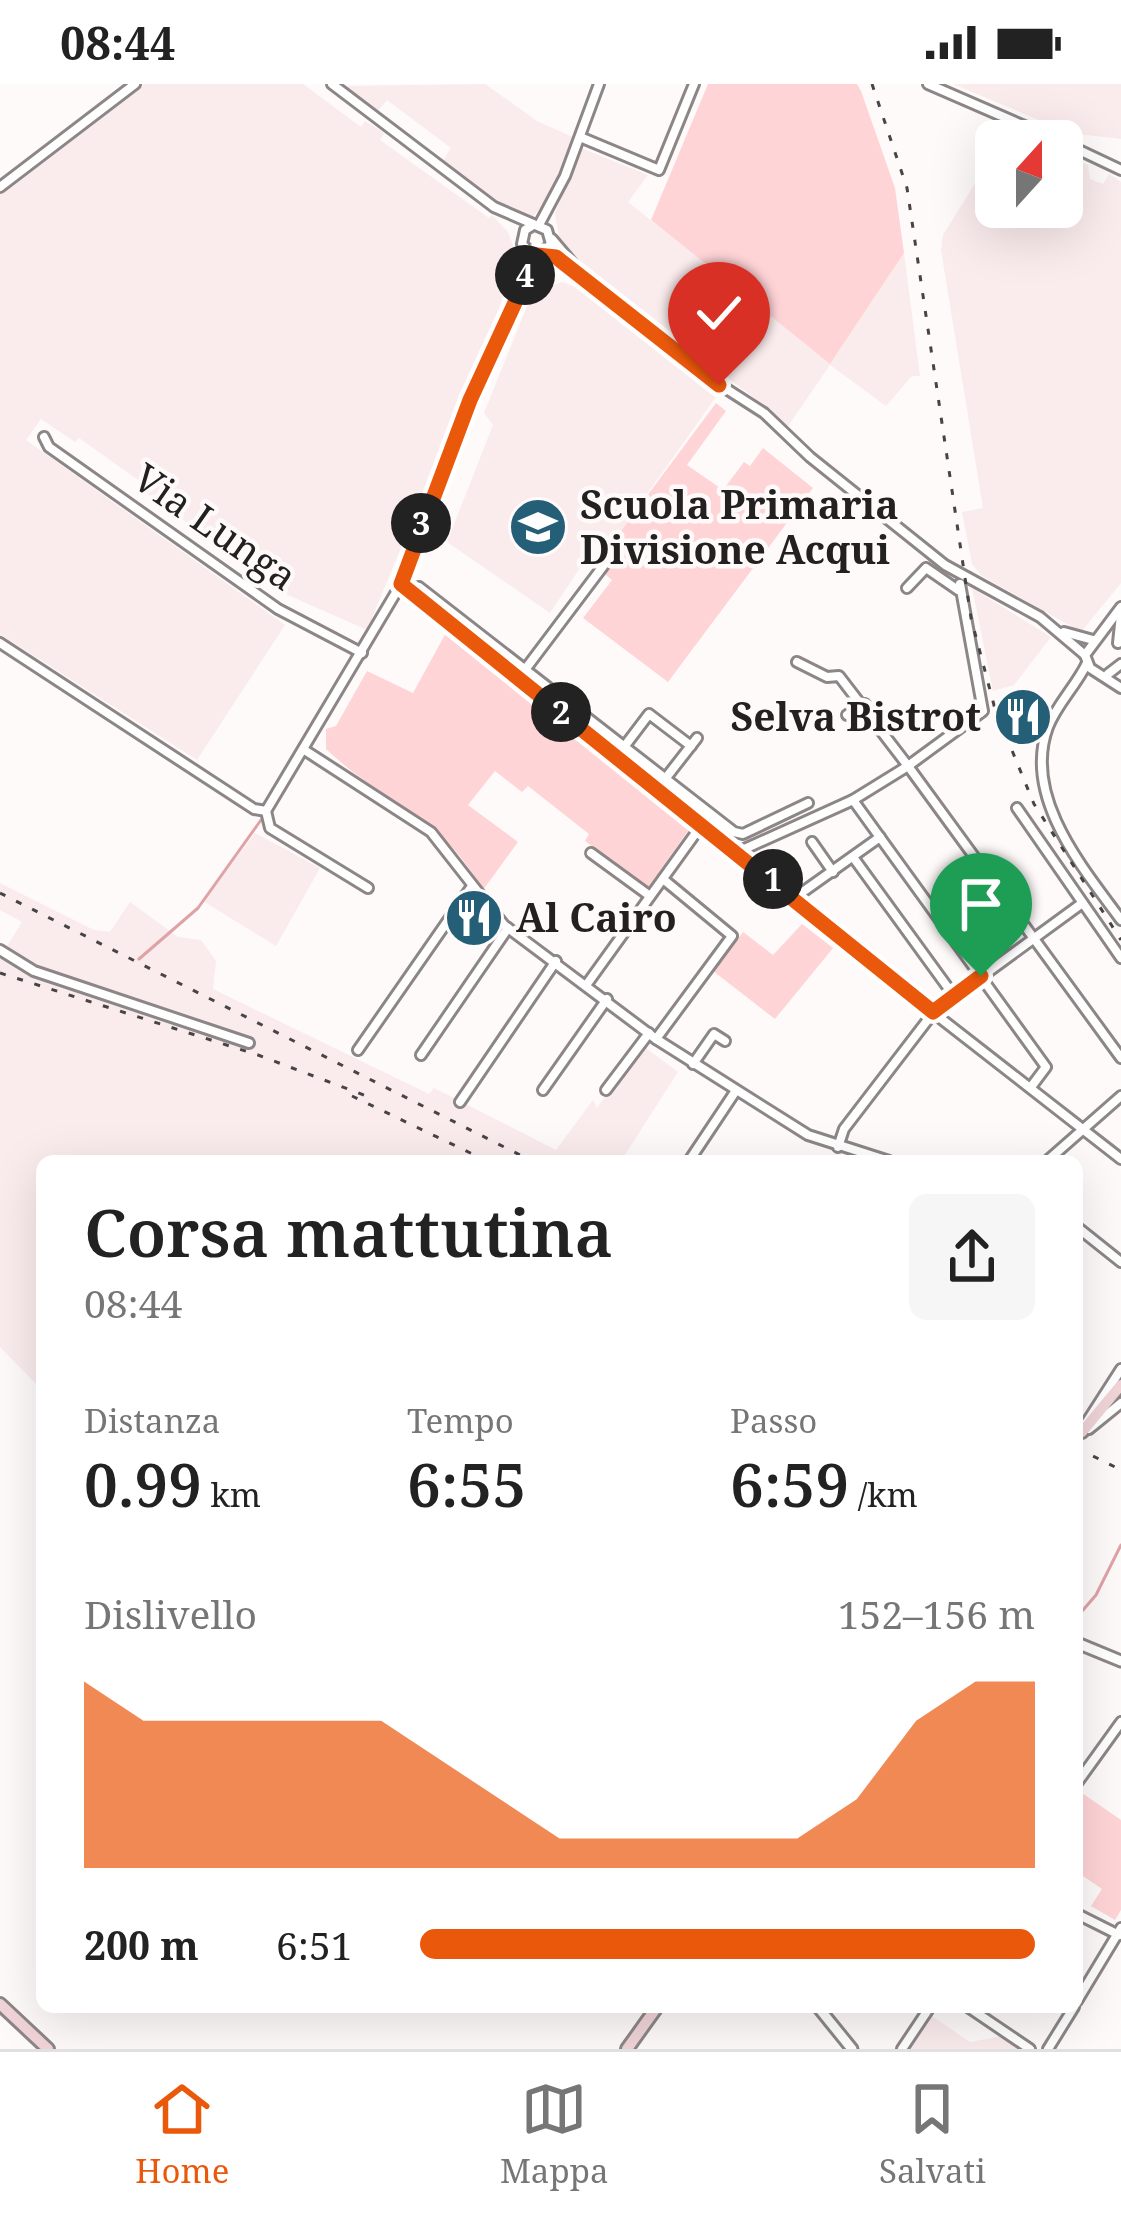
<!DOCTYPE html>
<html lang="it">
<head>
<meta charset="utf-8">
<style>
	:root { --surface:#fff; --page:#f6f6f6; --text:#222; --muted:#767676; --line:#e0e0e0; --accent:#ea580c }
	body { margin:0; font-family:"Noto Serif",serif; background:var(--page); color:var(--text); height:100vh; display:flex; flex-direction:column; font-size:45px; white-space:nowrap }
	* { box-sizing:border-box; margin:0 }
	p { font-size:39px; color:var(--muted) }
	.icon { flex:none; width:66px; height:66px; fill:none; stroke:currentColor; stroke-width:2; stroke-linecap:round; stroke-linejoin:round }
	.map { position:relative; flex:1; overflow:hidden }
	.side { position:absolute; left:36px; top:1071px; width:1047px; height:858px; display:flex; flex-direction:column; background:var(--surface); border-radius:18px; box-shadow:0 12px 48px #0002 }
	.side>* { flex:none }
	.needle { width:78px; rotate:21deg }
	.controls { position:absolute; left:975px; top:36px; display:grid; gap:24px }
	.controls a { display:grid; place-items:center; width:108px; height:108px; border-radius:18px; background:var(--surface); box-shadow:0 12px 48px #0002; font-size:60px }
	.pin { position:absolute; display:grid; place-items:center; width:102px; height:102px; color:#fff; margin:-123px -51px; border-radius:50% 50% 50% 0; rotate:-45deg; box-shadow:0 0 12px #0007 }
	.pin .icon { rotate:45deg }
	.km { position:absolute; width:60px; height:60px; margin:-30px; border-radius:50%; background:#222; color:#fff; font-size:33px; line-height:60px; text-align:center }
	.round { display:grid; place-items:center; flex:none; width:126px; height:126px; border-radius:18px; background:var(--page) }
	.summary { display:flex; align-items:center; justify-content:space-between; height:204px; padding:0 48px }
	h1 { font-size:66px; font-weight:600; line-height:90px }
	.stats { display:grid; grid-template-columns:repeat(3,1fr); gap:18px; height:204px; padding:12px 48px }
	.stats div { display:grid; align-content:center }
	.stats b { font-size:60px; font-weight:600 }
	.stats small { font-size:33px; font-weight:400 }
	.stats p { font-size:33px }
	.chart { height:336px; padding:24px 48px }
	.chart p { display:flex; justify-content:space-between }
	.chart svg { width:100%; height:216px; margin-top:12px; fill:var(--accent); opacity:.7 }
	ul { padding:0 48px; list-style:none; font-size:39px }
	li { display:grid; grid-template-columns:192px 144px 1fr; align-items:center; height:90px }
	li i { height:30px; border-radius:15px; background:var(--accent) }
	.status { display:flex; justify-content:space-between; align-items:center; height:84px; padding:0 60px; background:var(--surface); direction:ltr }
	.status svg { height:33px; fill:currentColor }
	.menu { display:flex; justify-content:space-around; align-items:center; height:168px; border-top:3px solid var(--line); background:var(--surface); font-size:33px; color:var(--muted) }
	.menu a { display:grid; justify-items:center; gap:6px }
	.menu .active { color:var(--accent) }
	.map>svg:first-child { display:block }
</style>
</head>
<body>
<div class="status"><b>08:44</b><svg viewBox="0 0 49 12"><path d="M0 12V9h3v3zM5 12V6h3v6zM10 12V3h3v9zM15 12V0h3v12zM26 1h20v11H26zM47 4h2v5h-2z"/></svg></div>
<div class="map">
<svg width="1121" height="1965" viewBox="0 0 1121 1965">
	<rect width="100%" height="100%" fill="#fefafa"/>
	<g fill="#faebec">
		<path d="M141,0H303L361,43L365,37L384,49L380,56L489,134L492,131L508,148L515,167L498,229L367,546L288,511L139,404L141,398L79,354L75,358L41,335L26,356L285,541L197,676L0,550V109Z"/>
		<path d="M485,0L537,37L575,54L552,110L531,135L517,133L442,78L451,64L387,16L378,27L345,2Z"/>
		<path d="M953,0H1121V55L1070,49Z"/>
		<path d="M581,64L648,91L628,118L830,280L904,169L920,292H912L886,322L830,281L786,345L753,313L583,187L561,162L555,130Z"/>
		<path d="M1070,74L1088,81L1090,95L1103,100L1109,90L1121,98V499L1081,548L982,492L972,480L962,428L983,424L941,166L943,151L974,101L996,88V123H1062V81Z"/>
		<path d="M562,198L578,204L716,313L610,462L599,455L550,529L447,458L493,341L484,329L532,210Z"/>
		<path d="M972,504L1051,553L1014,601L993,607Z"/>
		<path d="M255,749L320,784L276,862L203,817Z"/>
		<path d="M0,799L94,846L110,848L130,818L178,853L201,856L216,877L213,905L429,1010L434,1004L556,1066L593,1016L597,1024L643,962L678,988L621,1077H42V1306L0,1263V874L22,838L0,826Z"/>
		<path d="M929,1930L970,1958L1002,1952L1021,1965H906Z"/>
	</g>
	<g fill="#ffd4d7">
		<path d="M708,0H857L861,7L895,104L904,169L830,280L651,136Z"/>
		<path d="M716,319L726,327L687,381L723,406L744,378L750,382L763,364L813,404L668,598L583,534L612,496L605,490L621,467L612,459Z"/>
		<path d="M447,547L690,744L648,804L585,757L589,750L528,702L522,708L495,687L468,721L518,758L483,806C435,724 387,723 326,665V645L336,642L367,587L413,609Z"/>
		<path d="M802,840L833,864L775,935L713,887L743,848L773,871Z"/>
		<path d="M1079,1707L1121,1736V1826L1115,1836L1091,1822L1102,1805L1083,1792L1077,1799Z"/>
	</g>
	<g fill="none" stroke-linecap="round" stroke-linejoin="round">
		<g stroke="#dfa2a7" stroke-width="3">
			<path d="M0,553L140,646"/>
			<path d="M139,875L198,824L261,736"/>
			<path d="M1077,1533L1096,1511L1121,1461"/>
		</g>
		<g stroke="#8c8687" stroke-width="14">
			<g id="minor">
				<path d="M332,0L494,123L547,146L551,160L541,170H532L522,160L525,146L533,141"/>
				<path d="M928,0L1059,57"/>
				<path d="M580,53L659,86L694,0"/>
				<path d="M1062,58L1121,86"/>
				<path d="M0,103L135,0"/>
				<path d="M539,141L565,92L599,0"/>
				<path d="M552,155L579,187"/>
				<path d="M546,168L700,288L764,329L810,373L945,481L1040,533L1085,571"/>
				<path d="M519,197L523,164"/>
				<path d="M44,353L49,363L278,525L362,569"/>
				<path d="M401,500L779,799L790,817L1121,1075"/>
				<path d="M419,503L734,748L743,750L808,719"/>
				<path d="M907,504L926,484L958,506"/>
				<path d="M1121,523L1085,571L1090,584L1121,604"/>
				<path d="M1064,548L1093,556"/>
				<path d="M0,559L254,725L266,727"/>
				<path d="M1118,559L1121,531"/>
				<path d="M797,578L827,593L839,592L908,682L983,627L960,500"/>
				<path d="M1087,579C1076,602 1057,620 1048,643C1022,713 1083,784 1121,836"/>
				<path d="M1108,590L1121,580"/>
				<path d="M518,595L616,465"/>
				<path d="M847,631L865,620"/>
				<path d="M624,663L649,630L691,662"/>
				<path d="M306,667L431,748L504,841L656,955L808,1051L889,1077"/>
				<path d="M658,704L697,654"/>
				<path d="M853,716L981,893L1081,820"/>
				<path d="M1017,724L1121,874"/>
				<path d="M266,727L401,500L470,316L537,171"/>
				<path d="M266,727L270,744L368,804"/>
				<path d="M812,758L833,788"/>
				<path d="M740,767L853,716L908,682L1121,974"/>
				<path d="M591,769L650,812"/>
				<path d="M853,773L954,912"/>
				<path d="M790,817L880,753"/>
				<path d="M0,866L34,887L249,959"/>
				<path d="M587,900L703,739"/>
				<path d="M656,955L732,852L663,795"/>
				<path d="M358,966L472,802"/>
				<path d="M421,971L508,844"/>
				<path d="M693,980L714,950L725,957"/>
				<path d="M543,1006L607,915"/>
				<path d="M606,1006L649,949"/>
				<path d="M460,1018L556,877"/>
				<path d="M838,1063L844,1045L933,929L981,893L1046,983L1031,1003"/>
				<path d="M689,1077L735,1008"/>
				<path d="M1047,1077L1121,1012"/>
				<path d="M1077,1143L1121,1178"/>
				<path d="M1085,1341L1121,1285"/>
				<path d="M1089,1345L1121,1319"/>
				<path d="M1077,1699L1121,1638"/>
				<path d="M1077,1830L1119,1851"/>
				<path d="M1077,1917L1121,1844"/>
				<path d="M968,1923L1030,1965"/>
				<path d="M902,1965L930,1923"/>
				<path d="M1048,1965L1074,1923"/>
			</g>
		</g>
		<g stroke="#8c8687" stroke-width="15">
			<g id="tertiary">
				<path d="M1077,1559L1121,1577"/>
				<path d="M818,1923L852,1965"/>
			</g>
		</g>
		<g stroke="#8c8687" stroke-width="16">
			<g id="secondary">
				<path d="M1082,1348L1121,1301"/>
				<path d="M0,1920L48,1965"/>
				<path d="M627,1965L657,1923"/>
			</g>
		</g>
		<use href="#minor" stroke="#fff" stroke-width="8"/>
		<use href="#tertiary" stroke="#fff" stroke-width="9"/>
		<use href="#secondary" stroke="#f0d4d7" stroke-width="10"/>
		<g stroke="#464444" stroke-width="3" stroke-dasharray="6 12" stroke-linecap="butt">
			<path d="M872,0L907,104L971,534L995,625L1034,720L1121,856"/>
			<path d="M0,809L532,1077"/>
			<path d="M0,889L258,971L369,1013"/>
			<path d="M352,1012L487,1077"/>
			<path d="M1077,1364L1121,1386"/>
		</g>
	</g>
	<g fill="none" stroke-linecap="round" stroke-linejoin="round">
		<g stroke="#fff" stroke-width="24">
			<path id="route" d="M719,301L556,173L537,171L470,316L401,500L933,928L981,892"/>
		</g>
		<use href="#route" stroke="#ea580c" stroke-width="15"/>
	</g>
	<defs>
		<g id="school-disc" transform="scale(3)"><circle r="9.5" fill="#245f77" stroke="#fefafa"/><path d="M0-5L7-2L0 1L-7-2ZM-4 1L0 2.5L4 1V4Q0 6-4 4Z" fill="#fff"/></g>
		<g id="restaurant-disc" transform="scale(3)"><circle r="9.5" fill="#245f77" stroke="#fefafa"/><path d="M-5-6h1v4h1v-4h1v4h1v-4h1v5L-1.5 .5V6h-2V.5L-5-1ZM5-6V6H3V1.5H1.5Q1.5-4 5-6Z" fill="#fff"/></g>
	</defs>
	<g fill-rule="evenodd">
		<use href="#school-disc" x="538" y="443"/>
		<use href="#restaurant-disc" x="1023" y="633"/>
		<use href="#restaurant-disc" x="474" y="834"/>
	</g>
	<g text-anchor="middle" stroke-width="9" stroke-linejoin="round" paint-order="stroke">
		<g font-size="39" font-weight="bold" fill="#222020" stroke="#fefafa" text-anchor="start">
			<text x="580" y="435">Scuola Primaria<tspan x="580" dy="45">Divisione Acqui</tspan></text>
			<text x="981" y="647" text-anchor="end">Selva Bistrot</text>
			<text x="516" y="848">Al Cairo</text>
		</g>
		<g font-size="39" fill="#222020" stroke="#fefafa">
			<text transform="translate(215 443) rotate(35)" y="14">Via Lunga</text>
		</g>
	</g>
</svg>
<div class="controls">
<a><svg class="needle" viewBox="-14 -14 28 28"><path d="M0-13l5 13h-10z" fill="#e53935"/><path d="M0 13l5-13h-10z" fill="#767676"/></svg></a>
</div>
<div class="pin" style="left:981px;top:892px;background:#1e9e55"><svg class="icon" aria-label="arrive" viewBox="0 0 24 24"><path d="M6 21V4h12l-3 4 3 4H6"/></svg></div>
<div class="pin" style="left:719px;top:301px;background:#d93025"><svg class="icon" aria-label="check" viewBox="0 0 24 24"><path d="M5 12l5 5 9-10"/></svg></div>
<b class="km" style="left:773px;top:795px">1</b>
<b class="km" style="left:561px;top:628px">2</b>
<b class="km" style="left:421px;top:439px">3</b>
<b class="km" style="left:525px;top:191px">4</b>
<section class="side">
<div class="summary"><div><h1>Corsa mattutina</h1><p>08:44</p></div><a class="round"><svg class="icon" aria-label="share" viewBox="0 0 24 24"><path d="M12 15V3M7 8l5-5 5 5M5 13v7h14v-7"/></svg></a></div>
<div class="stats">
<div><p>Distanza</p><b>0.99<small> km</small></b></div>
<div><p>Tempo</p><b>6:55</b></div>
<div><p>Passo</p><b>6:59<small> /km</small></b></div>
</div>
<div class="chart"><p><span>Dislivello</span>152–156 m</p>
<svg viewBox="0 0 160 44" preserveAspectRatio="none"><path d="M0 44V6L10 14L20 14L30 14L40 14L50 14L60 22L70 30L80 38L90 38L100 38L110 38L120 38L130 30L140 14L150 6L160 6V44z"/></svg>
</div>
<ul>
<li><b>200 m</b>6:51<i style="width:100%"></i></li>
</ul>
</section>
</div>
<nav class="menu">
<a class="active"><svg class="icon" aria-label="home" viewBox="0 0 24 24"><path d="M3 11l9-7 9 7M6 9v11h12V9"/></svg>Home</a>
<a><svg class="icon" aria-label="map" viewBox="0 0 24 24"><path d="M3 6l6-2 6 2 6-2v14l-6 2-6-2-6 2zM9 4v14M15 6v14"/></svg>Mappa</a>
<a><svg class="icon" aria-label="saved" viewBox="0 0 24 24"><path d="M7 4h10v16l-5-4-5 4z"/></svg>Salvati</a>
</nav>
</body>
</html>
